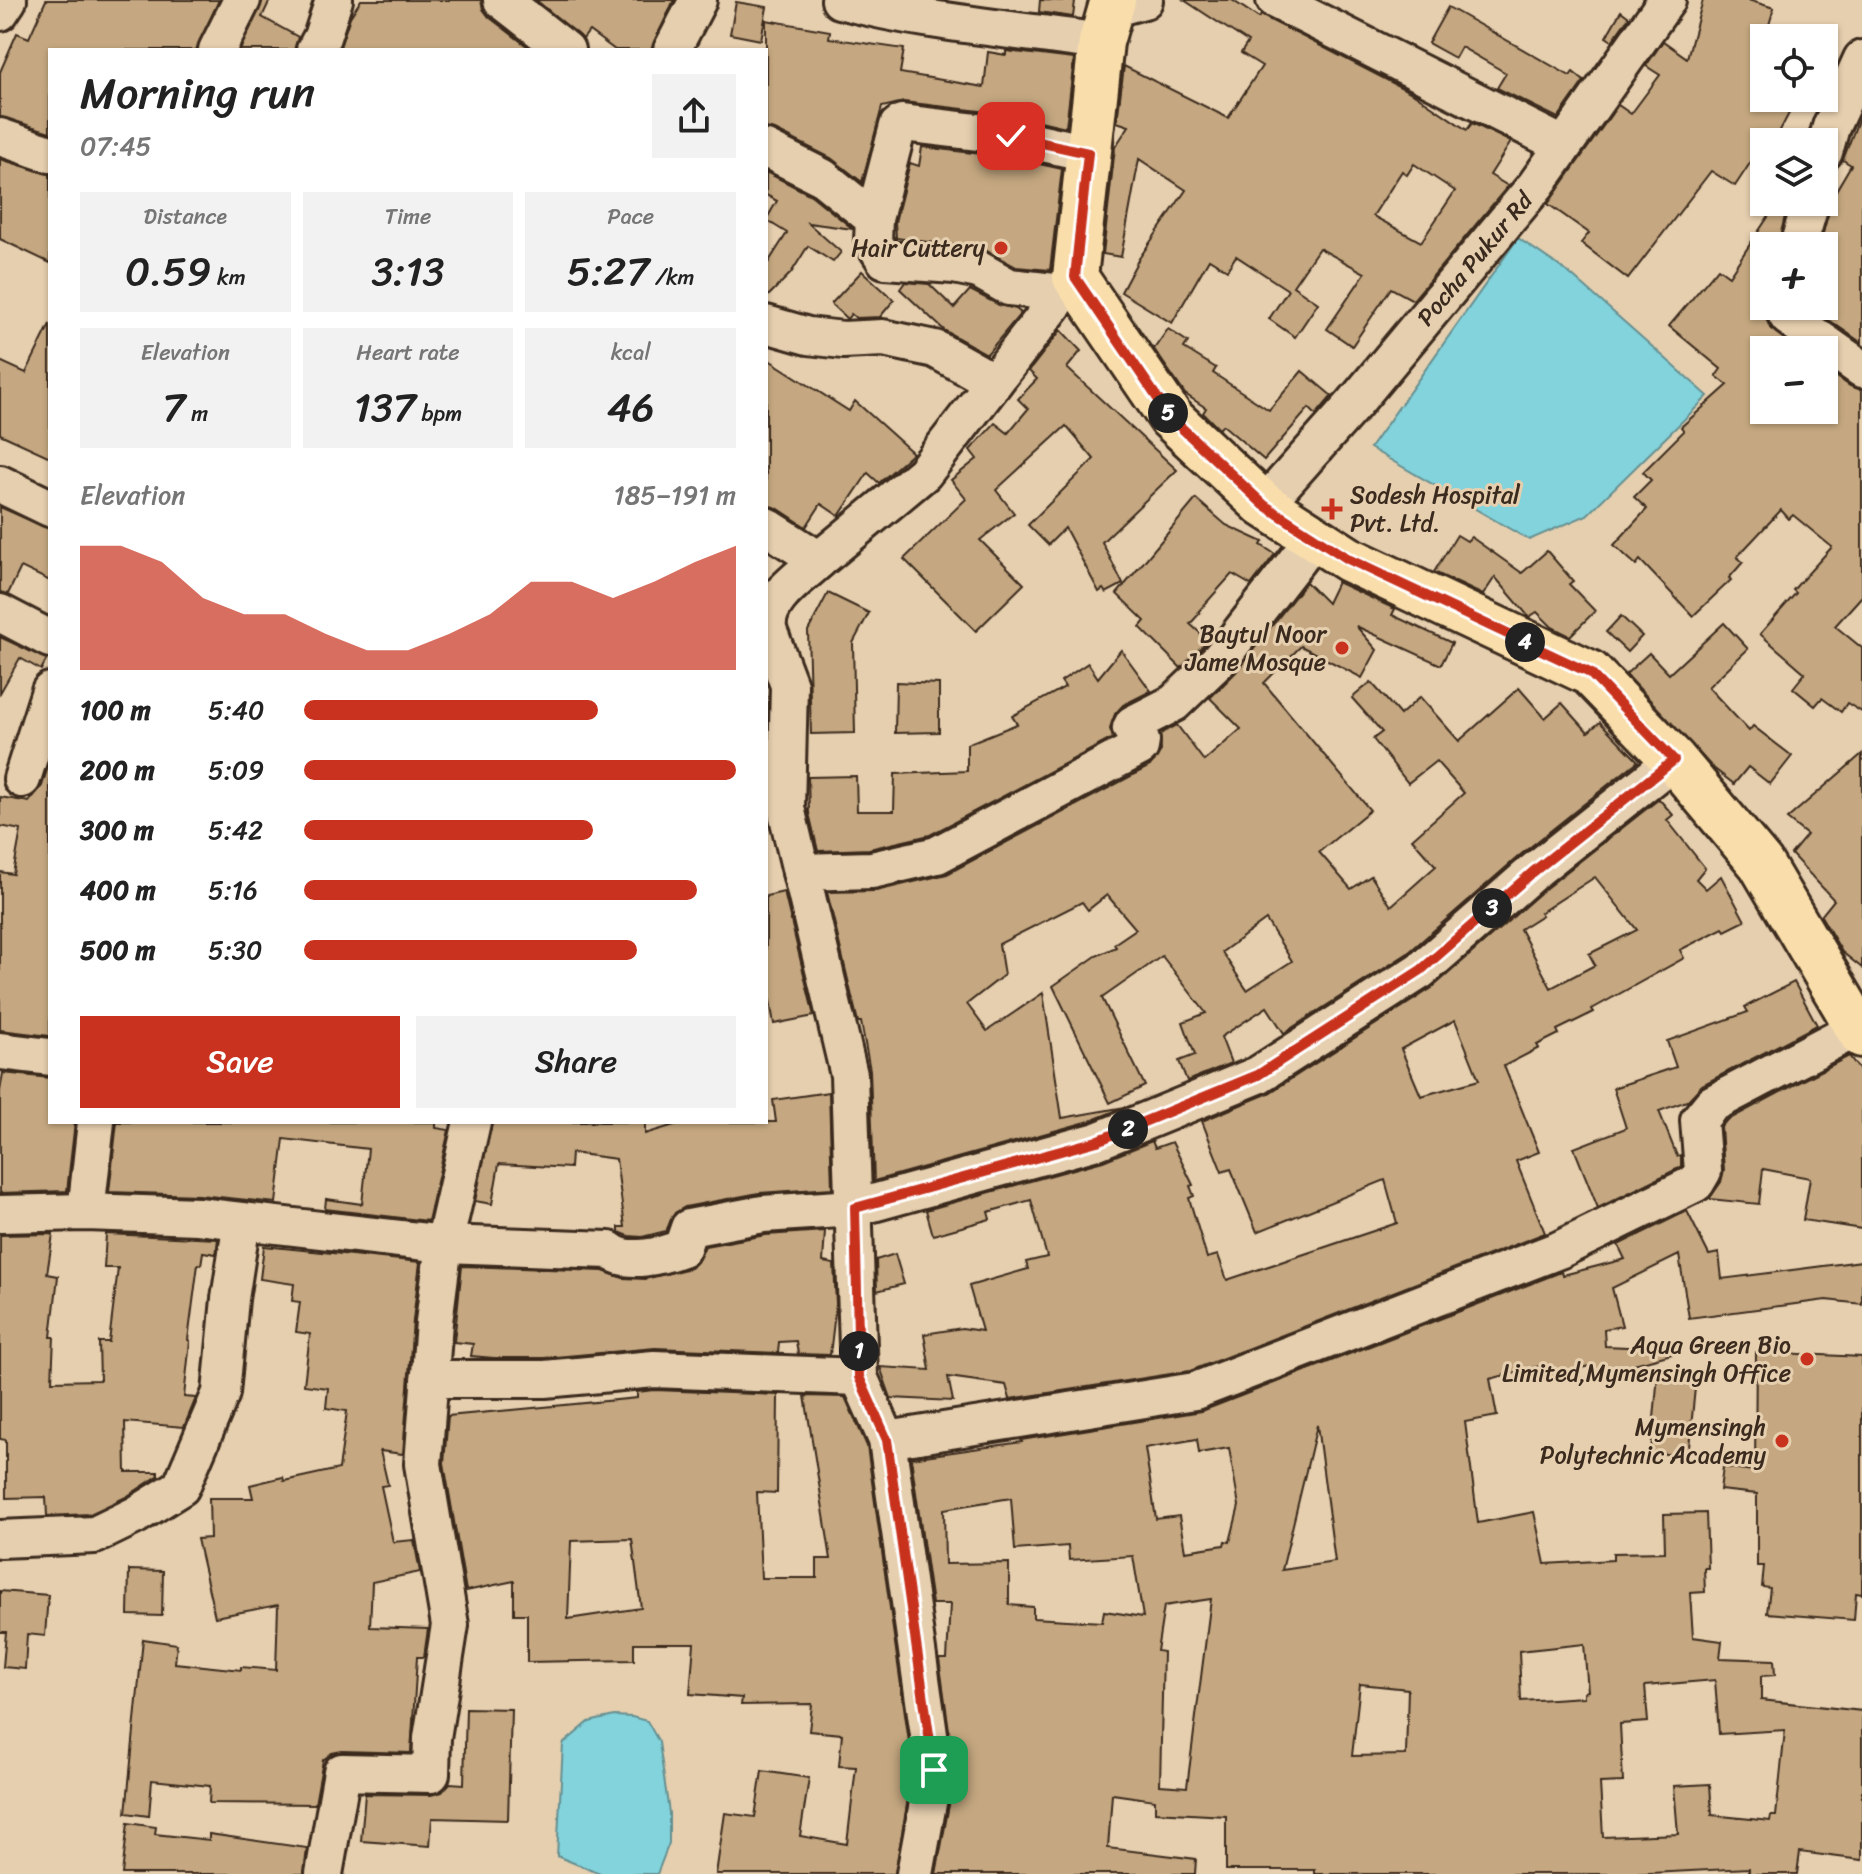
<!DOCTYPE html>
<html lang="en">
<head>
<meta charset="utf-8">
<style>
	:root { --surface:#fff; --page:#f2f2f2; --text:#222; --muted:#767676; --accent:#c8321e }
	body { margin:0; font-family:Sriracha,sans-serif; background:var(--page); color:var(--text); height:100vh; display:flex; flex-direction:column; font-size:30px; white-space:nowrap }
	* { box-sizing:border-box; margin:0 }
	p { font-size:26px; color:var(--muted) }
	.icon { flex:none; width:44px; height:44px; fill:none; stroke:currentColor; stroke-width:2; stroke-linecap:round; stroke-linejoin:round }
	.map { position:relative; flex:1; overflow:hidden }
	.side { position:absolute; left:48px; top:48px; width:720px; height:1076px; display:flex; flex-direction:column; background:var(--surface); border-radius:0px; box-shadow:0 2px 6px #0004 }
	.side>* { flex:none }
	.controls { position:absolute; left:1750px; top:24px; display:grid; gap:16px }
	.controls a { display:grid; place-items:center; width:88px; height:88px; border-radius:0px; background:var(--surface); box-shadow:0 2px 6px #0004; font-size:40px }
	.pin { position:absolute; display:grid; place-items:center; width:68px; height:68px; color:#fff; margin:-34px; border-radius:16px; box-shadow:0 4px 12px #0006 }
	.km { position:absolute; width:40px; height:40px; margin:-20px; border-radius:50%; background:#222; color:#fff; font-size:22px; line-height:40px; text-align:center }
	.round { display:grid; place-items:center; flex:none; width:84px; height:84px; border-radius:0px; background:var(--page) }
	.overview { display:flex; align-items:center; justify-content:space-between; height:136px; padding:0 32px }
	h1 { font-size:44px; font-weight:600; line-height:60px }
	.figures { display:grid; grid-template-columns:repeat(3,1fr); gap:12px; height:136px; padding:8px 32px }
	.figures div { display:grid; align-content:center; border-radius:0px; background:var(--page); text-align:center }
	.figures b { font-size:40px; font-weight:600 }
	.figures small { font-size:22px; font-weight:400 }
	.figures p { font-size:22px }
	.chart { height:224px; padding:16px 32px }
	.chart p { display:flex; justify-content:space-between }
	.chart svg { width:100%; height:144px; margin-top:8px; fill:var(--accent); opacity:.7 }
	.primary-button { display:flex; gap:16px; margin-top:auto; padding:16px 32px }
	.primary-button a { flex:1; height:92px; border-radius:0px; background:var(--accent); color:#fff; font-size:32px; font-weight:600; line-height:92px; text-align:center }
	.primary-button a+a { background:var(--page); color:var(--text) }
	ul { padding:0 32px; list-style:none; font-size:26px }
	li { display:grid; grid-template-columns:128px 96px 1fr; align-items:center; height:60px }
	li i { height:20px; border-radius:10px; background:var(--accent) }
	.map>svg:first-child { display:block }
</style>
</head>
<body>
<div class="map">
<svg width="1862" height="1874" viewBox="0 0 1862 1874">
	<rect width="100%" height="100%" fill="#e6cfaf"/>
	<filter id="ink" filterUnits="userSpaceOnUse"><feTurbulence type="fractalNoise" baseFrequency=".0125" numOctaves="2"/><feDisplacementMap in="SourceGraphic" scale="16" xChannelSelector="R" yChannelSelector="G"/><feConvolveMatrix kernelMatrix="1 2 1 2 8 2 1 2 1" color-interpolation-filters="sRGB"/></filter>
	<g filter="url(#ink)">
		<g fill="#82d3dc" stroke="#668f90" stroke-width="2">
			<path d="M1518,238L1569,273L1708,396L1587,515L1529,540L1370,448Z"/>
			<path d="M614,1716L632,1717L647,1721L659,1742L669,1813V1843L657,1874H600L557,1856L563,1744L589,1722Z"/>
		</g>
		<g fill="#c5a881" stroke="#3b2a1e" stroke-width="2" fill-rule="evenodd">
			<path d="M46,0H219L196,50H50V132L0,117V72L17,33L29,38Z"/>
			<path d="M263,0H270L262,17L298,37L294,50H240Z"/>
			<path d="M361,0H481L483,9L489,17L532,50H339L350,17Z"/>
			<path d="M536,0H674L651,50H615L589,31L583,39Z"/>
			<path d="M1040,0L1075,1L1073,17L1039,12Z"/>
			<path d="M1184,0H1232L1259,18L1261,15L1414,94L1467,130L1472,123L1511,142L1490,175L1508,186L1413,300L1391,288L1352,346L1327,329L1365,273L1319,248L1293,286L1318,303L1295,337L1269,319L1288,290L1236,256L1227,270L1209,259L1172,323L1121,292L1138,260L1186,190L1139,159L1121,257L1103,254L1115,147L1129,126L1117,122L1124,66L1228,118L1262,66L1241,53L1248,42ZM1414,164L1455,191L1421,242L1373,216L1402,171L1407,175Z"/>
			<path d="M1703,0H1748L1774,8L1761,52L1764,54V98H1797L1774,142H1764L1735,186L1711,171L1628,279L1581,243L1589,233L1548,204L1618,105L1631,114L1660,75L1646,66L1663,41L1687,58Z"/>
			<path d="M736,2L767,7L761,40L730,34Z"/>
			<path d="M1448,7L1570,76L1573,72L1584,81L1558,118L1497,88L1506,73L1461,47L1455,58L1428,43Z"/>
			<path d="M1621,11L1629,17L1612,41L1606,37Z"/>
			<path d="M766,20L830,31L829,38L904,49L900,73L984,87L988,52L1006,55V51L1074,59L1066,127L1014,115L904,102L882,107L862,182L831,158L775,130L766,128Z"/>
			<path d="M1862,110V343L1813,309L1814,306H1824V246H1820L1831,199L1851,165L1843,160Z"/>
			<path d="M922,147L1007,157L1062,169L1050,270L1016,267L983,249L896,238L895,222L910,163L919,166Z"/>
			<path d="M0,159L50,174V263L0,239Z"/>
			<path d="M766,172L811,195L853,229L808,223L841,252L833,262L808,246L791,273L766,298V266L787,233L766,220L777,201L766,195Z"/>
			<path d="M1774,208L1785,216L1778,246H1764V295L1761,306L1770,328L1798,350H1764V410H1824V368L1850,386L1862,390V596L1835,626L1862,648V712L1847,703L1841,712L1822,698L1815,706L1793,688L1805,673L1760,634L1796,593L1793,590L1832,547L1793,515L1789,519L1781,510L1737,557L1743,562L1729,578L1731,580L1693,616L1640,560L1636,565L1614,545L1647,509L1634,497L1651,480L1643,472L1684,431L1681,427L1728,385L1716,376L1721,369L1669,326L1718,268L1729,276Z"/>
			<path d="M862,271L894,300L880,317L856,318L851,314L847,319L831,304Z"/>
			<path d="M905,282L929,284L954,308L970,290L999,305L1016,309L1021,313L987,354L944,330L900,289Z"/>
			<path d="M50,324V457L0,434V361L26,373Z"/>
			<path d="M1168,329L1188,342L1184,348L1216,368L1213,373L1269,410L1302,371L1332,396L1316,415L1309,408L1264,460L1223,425L1219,429L1203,413L1206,408L1185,394L1154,349Z"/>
			<path d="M1061,330L1081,351L1067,368L1177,470L1102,542L1123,584L1106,593L1103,589L1099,592L1065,528L1048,545L1028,525L1094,459L1066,426L996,490L1014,513L980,540L1024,584L976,631L904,559L966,499L951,480L977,459L970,450L995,423L1008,433L1028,409L1018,399L1037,379L1029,371Z"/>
			<path d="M766,358L849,411L855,401L913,453L879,483L868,473L839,516L821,504L806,527L777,508L766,505Z"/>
			<path d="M1196,499L1226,525L1263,542L1261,545L1275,554L1251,585L1232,574L1198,612L1200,613L1190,624L1208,640L1181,668L1140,627L1145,621L1117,594Z"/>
			<path d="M0,507L50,529V581L21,567L8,594L0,592Z"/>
			<path d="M1457,535L1467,541L1471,537L1522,573L1547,551L1573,581L1569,584L1595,611L1570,636L1552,627L1537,612L1529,617L1495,577L1483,595L1434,572Z"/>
			<path d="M1306,582L1327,603L1337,582L1395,609L1392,615L1452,643L1441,665L1356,626L1377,650L1362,678L1301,646L1264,683L1370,810L1319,852L1351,889L1371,876L1391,906L1436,866L1412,839L1464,793L1436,761L1408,783L1373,739L1382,732L1352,698L1371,682L1400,715L1420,697L1459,741L1519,688L1545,718L1562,703L1588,732L1600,722L1638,761L1519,856L1408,953L1284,1033L1267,1007L1221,1037L1231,1063L1187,1081L1179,1061L1195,1055L1183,1022L1206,1013L1162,956L1102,998L1145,1086L1110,1103L1053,986L1096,956L1116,947L1114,944L1136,929L1107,895L1088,910L1082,902L999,944L1004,975L967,1004L987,1031L1043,993L1062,1118L1125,1107L1090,1121L874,1181L870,1070L861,1022H858L827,892L876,891L947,874L1150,766L1161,751L1160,734L1177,725L1204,761L1241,729L1210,698L1236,672ZM1266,920L1292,961L1247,990L1222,952Z"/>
			<path d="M828,593L869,613L853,643L855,733L811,734L808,631Z"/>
			<path d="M1621,616L1642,636L1627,652L1606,632Z"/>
			<path d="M1724,623L1748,649L1708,687L1749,731L1753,726L1792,756L1770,784L1748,767L1734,784L1712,767L1626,674L1649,653L1669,674Z"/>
			<path d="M0,637L47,659L41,670L20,658L0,693Z"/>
			<path d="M1121,650L1151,691L1123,705L1115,714L1110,729L1113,738L930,835L869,849L818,851L809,813L808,777L856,776L857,811H894L895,774L967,771V744L1017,724L1012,716L1065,687L1061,681L1088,663L1098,678Z"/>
			<path d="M896,682L939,684V732L895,733Z"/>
			<path d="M1862,754V968L1842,952L1821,916L1834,900L1791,854L1807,835L1787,819Z"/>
			<path d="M50,760V1036L0,1030V872L13,874L21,830L0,826V797L29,802L42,786Z"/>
			<path d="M1659,799L1673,815L1667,820L1705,868L1696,879L1706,889L1721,876L1745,921L1725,931L1723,928L1680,950L1684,958L1592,1009L1594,1012L1557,1030L1559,1034L1537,1045L1539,1048L1504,1066L1539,1152L1516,1161L1545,1233L1190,1371L1010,1399L1006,1385L948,1377L953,1401L891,1398L880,1367L930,1370L924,1334L962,1328L982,1331L969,1286L1028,1269L1026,1262L1047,1257L1031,1200L988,1212L990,1219L933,1235L926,1210L1103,1161L1152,1141L1155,1148L1172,1142L1193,1185L1190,1186L1194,1196L1189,1198L1207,1258L1218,1255L1227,1280L1397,1223L1385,1180L1257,1232L1231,1169L1222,1172L1202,1121L1269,1093L1432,988L1546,888ZM1595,877L1637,930L1589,954L1595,965L1551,988L1520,929L1542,915L1540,913ZM1455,1020L1479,1080L1421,1096L1401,1049Z"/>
			<path d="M784,892L814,1016L774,1024L766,979V896Z"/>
			<path d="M1794,982L1817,1025L1702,1085L1687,1101L1659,1111L1677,1156L1681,1155V1167L1598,1208L1574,1148L1626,1128L1613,1088L1676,1067L1667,1041L1748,1012L1745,1007Z"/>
			<path d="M1849,1056L1862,1073V1229L1803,1220L1810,1178L1763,1169L1759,1204L1709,1199L1721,1182L1724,1170L1721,1127L1726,1121Z"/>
			<path d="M3,1073L50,1078V1122H75L67,1191L0,1193V1091Z"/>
			<path d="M829,1092L832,1188L759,1193L685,1207L675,1213L666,1231L642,1237L629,1236L619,1232V1227H625L616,1159L571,1153L570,1168L499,1164L492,1204L475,1201L492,1122H645V1134L684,1122H776L773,1100Z"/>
			<path d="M117,1122H436V1128L449,1130L428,1221L325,1209L326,1199L362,1204L368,1149L284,1139L276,1203L199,1195L109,1192Z"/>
			<path d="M1687,1211L1709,1255L1719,1253L1722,1279L1862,1261V1304L1826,1300L1689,1318L1679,1255L1612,1288L1622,1326L1604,1329L1605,1346L1672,1349V1354L1596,1374L1593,1365L1547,1377L1544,1365L1490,1379L1497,1416L1465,1422L1478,1523L1534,1512L1545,1564L1613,1560V1553L1665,1552L1664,1514L1706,1513L1708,1568H1704L1705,1592L1690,1593L1693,1637L1722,1641L1720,1658L1774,1660L1775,1675L1761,1676V1700L1862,1711V1860L1800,1852L1797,1874H1749V1868L1631,1874H1315V1870H1226V1816L1155,1812V1800L1112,1794L1108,1848L1196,1859L1195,1874H936L955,1773L939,1659H947L950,1604H932L911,1458L1022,1442L1021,1440L1202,1411L1561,1272L1563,1275L1625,1259L1618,1245ZM1317,1425L1335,1562L1282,1570ZM1197,1439L1199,1453L1229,1448L1239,1506L1230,1542L1225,1541L1224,1545L1185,1551L1179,1516L1156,1519L1145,1448ZM1011,1498L1015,1550L1068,1546L1069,1560L1133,1556L1143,1617L1104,1611L1102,1622L1033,1618V1607L1009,1605V1563L945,1564L944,1509ZM1211,1599L1187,1787L1160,1785L1163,1652L1157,1651L1164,1606ZM1584,1644L1588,1691L1584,1692V1697L1521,1701L1519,1651ZM1715,1680L1719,1734L1785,1730L1776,1816H1771L1770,1821L1712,1815L1710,1784L1674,1786L1678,1834L1603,1837L1600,1783L1623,1782L1620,1724L1648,1722L1645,1686ZM1360,1684L1408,1689L1406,1755L1352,1756Z"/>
			<path d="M825,1231L823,1262L834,1264L836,1304L830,1355L798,1354L796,1341L779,1342L778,1353L655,1348L544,1358H494L471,1356L473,1344L454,1342L462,1266L603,1271L623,1278L645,1279L690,1268L697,1262L705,1246L766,1235Z"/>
			<path d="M53,1234L47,1274L58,1276L51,1337H54L52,1381L100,1380L99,1342H109L118,1268H104L106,1234L218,1239L216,1254L203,1252L201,1265L198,1264L188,1340L190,1341L184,1397L196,1398L184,1427L125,1422L126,1472H158V1476L126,1497L90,1514L47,1516L46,1497L6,1498V1440L0,1439V1235Z"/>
			<path d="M264,1246L420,1262L413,1320L403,1454L380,1451L388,1485L381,1486L393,1542L414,1540L420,1572L372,1582L370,1627L428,1629L424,1657H417L411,1753L342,1751L332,1753L323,1760L315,1804L209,1803L210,1786L152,1780L149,1816L126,1813L143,1639L177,1644L175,1663L241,1670V1667L276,1670L278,1605L215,1617L197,1539L210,1538L209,1498H253L250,1485L283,1477L284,1481L339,1469L347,1411L326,1408L328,1388L304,1385L310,1334L296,1332L300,1302L292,1301L294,1284L260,1279Z"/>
			<path d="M895,1254L904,1284L877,1291L876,1260Z"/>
			<path d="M1756,1352L1862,1357V1594L1856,1593L1854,1620L1767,1613L1770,1588L1762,1587L1764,1566H1757V1494L1720,1490L1723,1467L1755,1471Z"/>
			<path d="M1658,1374L1696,1378L1688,1457L1651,1452Z"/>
			<path d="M655,1390L778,1395L777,1493L757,1492L761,1578H817V1559H831L805,1396L845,1397L867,1446L913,1770L895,1874H716L725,1813L755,1817L762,1771L809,1778L800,1836L847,1844L856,1767L839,1766L842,1734L809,1731L812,1704L741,1705L742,1698L690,1694L694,1643H634V1660L527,1662V1614H514V1581L466,1591L444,1463L448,1416L637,1398V1392ZM632,1539L641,1608L568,1619L571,1541Z"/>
			<path d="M129,1570L163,1571L162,1616L128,1615Z"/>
			<path d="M0,1591L48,1595L45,1636L27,1634L25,1669L3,1667L6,1632H0Z"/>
			<path d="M466,1708L511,1709L508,1820L432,1818L430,1846L361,1841L365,1794L431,1795L442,1792L450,1783L464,1784Z"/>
			<path d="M128,1823L156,1827L155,1834L209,1840V1834L307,1848L304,1874H122Z"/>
		</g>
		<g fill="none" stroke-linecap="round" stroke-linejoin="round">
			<g stroke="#3b2a1e" stroke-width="42">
				<g id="minor">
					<path d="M502,0L566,50"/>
					<path d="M840,0C925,23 1014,29 1101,42"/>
					<path d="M1275,0L1563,145"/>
					<path d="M1111,9L1144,0"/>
					<path d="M0,12L8,0"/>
					<path d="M217,50L242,0"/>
					<path d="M315,50L322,37L334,0"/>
					<path d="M672,50L698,0"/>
					<path d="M0,137L50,154"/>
					<path d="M766,149L822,177L874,219"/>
					<path d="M1824,152L1831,127L1862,59"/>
					<path d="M1798,246L1811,202"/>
					<path d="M1063,293L1009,287L979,270L954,265L885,260L873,241L874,219L898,126L902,123L1011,136L1088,153"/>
					<path d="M1782,306L1788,317L1862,369"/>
					<path d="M766,324L808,336L843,340L883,338L935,349L994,382"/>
					<path d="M0,484L50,508"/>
					<path id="s1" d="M1264,505L1353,405L1536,185L1667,0"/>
					<path d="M766,526L819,560L924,473L1075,277"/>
					<path d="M819,560C799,579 764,600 768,630L789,685L786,808L849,1075L859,1377L887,1440L934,1770L915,1874"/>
					<path d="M0,613L50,639"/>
					<path d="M22,779L50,691"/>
					<path d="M801,872L872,870L937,855L1140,747L1141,741L1131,728L1133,724L1174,703L1220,659L1314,538"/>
					<path d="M0,1051L50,1057"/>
					<path d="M86,1212L96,1122"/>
					<path d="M0,1214L86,1212L198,1216L444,1244L609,1250C627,1265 661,1256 682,1248L689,1228L763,1214L855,1208L1097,1141L1258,1075L1421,970L1533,872L1674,760"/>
					<path d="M429,1379H545L654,1369L859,1377"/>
					<path d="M887,1440L1195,1391L1559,1250L1696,1183L1703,1171L1699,1120L1712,1104L1857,1028"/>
					<path d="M0,1539L95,1535L136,1515L181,1487L221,1393L230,1299L242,1221"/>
					<path d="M324,1874L342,1772L431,1774L432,1738L450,1625L423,1464L434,1322L444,1244L472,1122"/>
				</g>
			</g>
			<g stroke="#3b2a1e" stroke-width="50">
				<path id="major" d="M1113,0L1101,42L1075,277L1171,418L1264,505L1348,559L1590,673L1674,760L1761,864L1862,1035"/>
			</g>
			<use href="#minor" stroke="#e6cfaf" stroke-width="36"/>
			<use href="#major" stroke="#f9deab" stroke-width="44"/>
		</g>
	</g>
	<g fill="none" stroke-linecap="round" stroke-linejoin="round" filter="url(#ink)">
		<g stroke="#fff" stroke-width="16">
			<path id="route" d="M934,1770L887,1440L859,1377L855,1208L1097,1141L1258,1075L1421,970L1533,872L1674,760L1590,673L1348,559L1264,505L1171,418L1075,277L1088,153L1011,136"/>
		</g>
		<use href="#route" stroke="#c8321e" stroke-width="10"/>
	</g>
	<g fill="#c8321e" stroke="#e6cfaf" stroke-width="3">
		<circle cx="1001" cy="248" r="8"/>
		<path d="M1328 497h8v8h8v8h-8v8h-8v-8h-8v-8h8z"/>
		<circle cx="1342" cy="648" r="8"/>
		<circle cx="1807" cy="1359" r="8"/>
		<circle cx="1782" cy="1441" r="8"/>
	</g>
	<g text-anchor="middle" stroke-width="6" stroke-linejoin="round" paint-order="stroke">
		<g font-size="24" fill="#3b2a1e" stroke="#e6cfaf" text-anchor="end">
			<text x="985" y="256">Hair Cuttery</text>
			<text x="1350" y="503" text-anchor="start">Sodesh Hospital<tspan x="1350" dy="28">Pvt. Ltd.</tspan></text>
			<text x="1326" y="642">Baytul Noor<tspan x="1326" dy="28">Jame Mosque</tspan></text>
			<text x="1791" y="1353">Aqua Green Bio<tspan x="1791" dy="28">Limited,Mymensingh Office</tspan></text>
			<text x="1766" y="1435">Mymensingh<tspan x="1766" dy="28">Polytechnic Academy</tspan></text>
		</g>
		<g font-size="24" fill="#3b2a1e" stroke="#e6cfaf">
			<text dy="8" stroke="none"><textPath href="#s1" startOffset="324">Pocha Pukur Rd</textPath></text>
		</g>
	</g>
</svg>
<div class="controls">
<a><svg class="icon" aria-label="locate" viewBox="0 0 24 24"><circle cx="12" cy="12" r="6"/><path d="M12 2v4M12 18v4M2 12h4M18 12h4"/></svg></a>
<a><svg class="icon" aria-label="layers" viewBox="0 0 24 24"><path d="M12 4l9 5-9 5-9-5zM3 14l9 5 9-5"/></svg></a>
<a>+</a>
<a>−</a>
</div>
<div class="pin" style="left:934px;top:1770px;background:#1e9e55"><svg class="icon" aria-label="arrive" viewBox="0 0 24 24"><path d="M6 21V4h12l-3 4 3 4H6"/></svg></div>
<div class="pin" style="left:1011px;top:136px;background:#d93025"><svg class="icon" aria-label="check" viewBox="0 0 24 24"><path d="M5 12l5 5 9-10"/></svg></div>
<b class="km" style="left:859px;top:1351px">1</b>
<b class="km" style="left:1128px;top:1129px">2</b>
<b class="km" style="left:1492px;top:908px">3</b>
<b class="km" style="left:1525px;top:642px">4</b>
<b class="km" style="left:1168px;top:413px">5</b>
<section class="side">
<div class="overview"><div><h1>Morning run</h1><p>07:45</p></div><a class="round"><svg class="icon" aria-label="share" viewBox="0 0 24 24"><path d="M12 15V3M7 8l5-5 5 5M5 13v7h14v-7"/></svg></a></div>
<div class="figures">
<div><p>Distance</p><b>0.59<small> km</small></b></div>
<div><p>Time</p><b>3:13</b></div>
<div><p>Pace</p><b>5:27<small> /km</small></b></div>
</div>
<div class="figures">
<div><p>Elevation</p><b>7<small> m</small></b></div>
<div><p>Heart rate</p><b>137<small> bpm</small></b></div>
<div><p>kcal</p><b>46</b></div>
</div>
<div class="chart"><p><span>Elevation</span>185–191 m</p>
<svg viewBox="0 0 160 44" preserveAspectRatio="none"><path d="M0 44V6L10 6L20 11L30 22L40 27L50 27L60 33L70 38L80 38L90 33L100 27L110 17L120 17L130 22L140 17L150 11L160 6V44z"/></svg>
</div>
<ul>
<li><b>100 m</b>5:40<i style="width:68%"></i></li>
<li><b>200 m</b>5:09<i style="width:100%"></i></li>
<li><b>300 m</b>5:42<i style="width:67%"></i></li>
<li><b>400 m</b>5:16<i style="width:91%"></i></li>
<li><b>500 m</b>5:30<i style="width:77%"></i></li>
</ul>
<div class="primary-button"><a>Save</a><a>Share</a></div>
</section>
</div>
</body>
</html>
